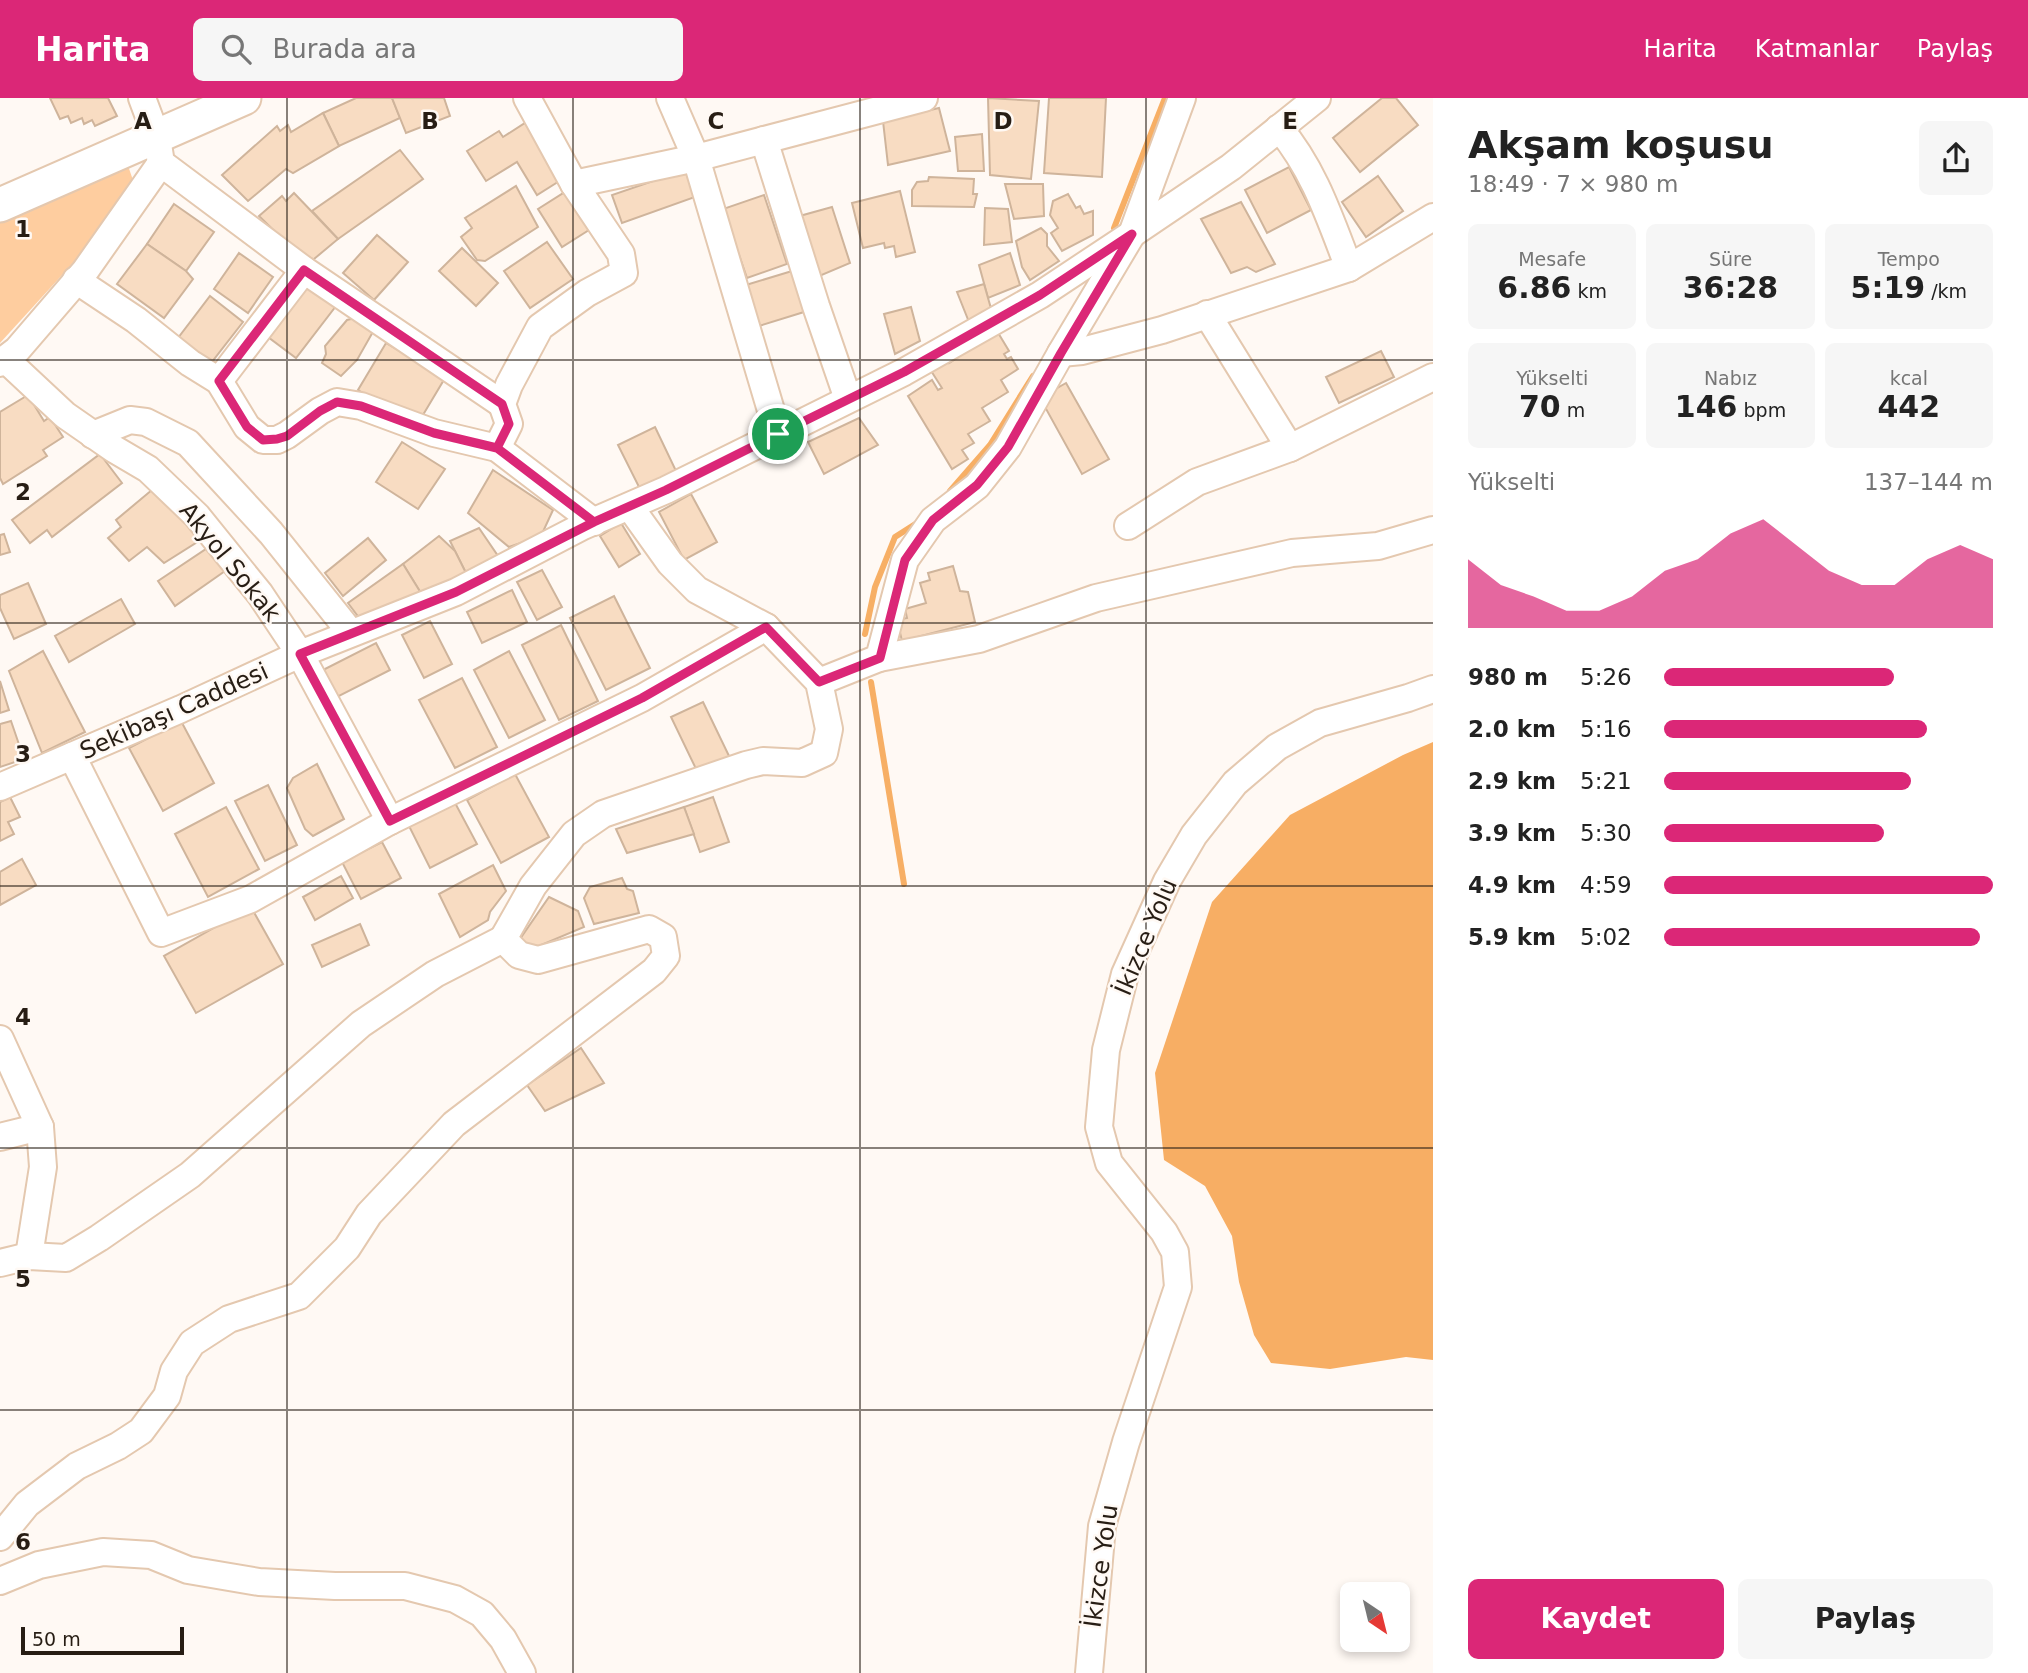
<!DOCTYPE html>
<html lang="tr">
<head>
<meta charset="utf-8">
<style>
	:root { --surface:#fff; --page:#f6f6f6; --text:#222; --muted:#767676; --accent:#db2777 }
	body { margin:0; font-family:"DejaVu Sans",sans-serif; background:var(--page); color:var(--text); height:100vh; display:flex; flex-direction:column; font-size:26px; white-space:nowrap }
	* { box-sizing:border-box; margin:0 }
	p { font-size:23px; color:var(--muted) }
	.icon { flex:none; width:38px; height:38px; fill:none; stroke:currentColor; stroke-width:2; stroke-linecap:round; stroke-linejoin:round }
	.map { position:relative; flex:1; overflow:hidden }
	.drawer { display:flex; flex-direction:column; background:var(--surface); width:595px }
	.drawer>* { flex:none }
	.needle { width:46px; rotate:145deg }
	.buttons { position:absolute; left:1340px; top:1484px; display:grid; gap:14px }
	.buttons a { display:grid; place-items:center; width:70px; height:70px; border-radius:10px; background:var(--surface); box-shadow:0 4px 10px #0003; font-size:35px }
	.scale { position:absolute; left:21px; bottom:18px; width:163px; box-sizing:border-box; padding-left:7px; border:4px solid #271d14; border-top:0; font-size:19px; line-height:24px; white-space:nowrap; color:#271d14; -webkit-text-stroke:5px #fff9f4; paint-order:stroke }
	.pin { position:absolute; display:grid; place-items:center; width:60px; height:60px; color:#fff; margin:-30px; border:4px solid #fff; border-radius:50%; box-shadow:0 2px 7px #0007 }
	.round { display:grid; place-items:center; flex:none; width:74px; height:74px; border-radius:10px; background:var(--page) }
	.head { display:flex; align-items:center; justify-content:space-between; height:119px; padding:0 35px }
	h1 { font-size:38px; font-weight:700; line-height:52px }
	.stats { display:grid; grid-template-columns:repeat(3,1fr); gap:10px; height:119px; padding:7px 35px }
	.stats div { display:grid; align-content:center; border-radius:10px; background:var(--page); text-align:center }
	.stats b { font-size:30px; font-weight:700 }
	.stats small { font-size:19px; font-weight:400 }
	.stats p { font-size:19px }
	.chart { height:196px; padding:14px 35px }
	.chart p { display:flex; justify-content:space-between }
	.chart svg { width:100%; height:126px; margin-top:7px; fill:var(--accent); opacity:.7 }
	.button { display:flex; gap:14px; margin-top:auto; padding:14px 35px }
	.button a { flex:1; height:80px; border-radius:10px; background:var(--accent); color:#fff; font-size:28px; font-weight:700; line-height:80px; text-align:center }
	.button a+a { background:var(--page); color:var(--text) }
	ul { padding:0 35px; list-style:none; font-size:23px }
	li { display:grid; grid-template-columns:112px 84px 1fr; align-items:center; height:52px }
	li i { height:18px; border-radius:9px; background:var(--accent) }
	header { display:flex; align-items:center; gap:42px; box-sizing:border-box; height:98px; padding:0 35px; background:var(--accent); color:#fff }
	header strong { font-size:33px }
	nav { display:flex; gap:38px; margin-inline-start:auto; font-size:24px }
	.search { width:490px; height:63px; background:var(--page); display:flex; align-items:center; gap:18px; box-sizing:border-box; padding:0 24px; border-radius:10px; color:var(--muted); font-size:26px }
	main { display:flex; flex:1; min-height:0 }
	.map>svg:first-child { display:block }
</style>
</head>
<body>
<header>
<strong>Harita</strong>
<div class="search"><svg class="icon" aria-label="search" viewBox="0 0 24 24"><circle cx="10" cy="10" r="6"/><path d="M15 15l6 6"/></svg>Burada ara</div>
<nav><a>Harita</a><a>Katmanlar</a><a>Paylaş</a></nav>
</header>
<main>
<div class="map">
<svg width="1433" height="1575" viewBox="0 0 1433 1575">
	<rect width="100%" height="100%" fill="#fff9f4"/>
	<path fill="#fecd9f" d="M126,62L134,85L95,141L0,245V119Z"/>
	<path fill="#f7ae64" d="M1433,644V1262L1406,1259L1330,1271L1271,1265L1254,1237L1239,1184L1232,1138L1205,1088L1164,1062L1155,975L1212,804L1290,717L1403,657Z"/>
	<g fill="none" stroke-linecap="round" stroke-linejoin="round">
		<g stroke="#f7af65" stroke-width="6">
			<path d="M1114,130L1165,0"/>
			<path d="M950,393L990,347L1033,278"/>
			<path d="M865,536L875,489L895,439L917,425"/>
			<path d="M871,584L904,786"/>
		</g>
	</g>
	<g fill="#f8dcc2" stroke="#cfb49b" stroke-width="2">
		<path d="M50,0H108L117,18L95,28L92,22L84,26L82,20L71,25L68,18L60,21Z"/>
		<path d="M356,0H392L400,20L339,48L323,15Z"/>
		<path d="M392,0H444L450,18L406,35Z"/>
		<path d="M988,0L1039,3L1031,81L990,77Z"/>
		<path d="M1049,0H1106L1102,79L1044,75Z"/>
		<path d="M1382,0H1396L1418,27L1360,74L1333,40Z"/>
		<path d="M939,10L950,53L888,67L883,23Z"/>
		<path d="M323,15L339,48L293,75L286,71L248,103L222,77L277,28L280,33L288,27L291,34Z"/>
		<path d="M525,25L561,82L537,97L517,64L486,83L467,53L499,33L503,39Z"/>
		<path d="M982,36L984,73H958L955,39Z"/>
		<path d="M400,52L423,81L338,141L312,113Z"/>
		<path d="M1289,69L1311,112L1267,135L1245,92Z"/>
		<path d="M685,72L695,99L622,125L612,97Z"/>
		<path d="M1378,78L1403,113L1366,139L1342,104Z"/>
		<path d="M929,79L974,81L973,96H977L974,109L912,108V92L917,84L928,83Z"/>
		<path d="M1005,86H1043L1044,118L1014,121Z"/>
		<path d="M516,88L538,129L485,163L477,162L461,139L472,130L465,120Z"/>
		<path d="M900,93L915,154L896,159L894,148L885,150L884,145L863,150L852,105Z"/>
		<path d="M565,94L589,132L562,149L538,111Z"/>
		<path d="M294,95L338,141L308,166L259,118L282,98L286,103Z"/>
		<path d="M1068,96L1076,110L1080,108L1084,116L1093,113V137L1062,153L1051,135L1058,130L1050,117L1053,103Z"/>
		<path d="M764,97L787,166L747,180L723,111Z"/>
		<path d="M1241,104L1275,166L1256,174L1247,169L1231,175L1201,121Z"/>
		<path d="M174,106L214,134L186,173L147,146Z"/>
		<path d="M832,109L850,165L817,179L796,119Z"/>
		<path d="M985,110L1008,111L1012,144L984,147Z"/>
		<path d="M1041,130L1047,136V148L1059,163L1030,182L1022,169L1016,143Z"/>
		<path d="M377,137L408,164L374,202L343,175Z"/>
		<path d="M547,144L573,181L530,210L504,173Z"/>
		<path d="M147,146L186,173L193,181L164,220L117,186Z"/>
		<path d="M462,150L498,185L476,208L439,173Z"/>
		<path d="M239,155L273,179L248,215L214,191Z"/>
		<path d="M1010,155L1020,187L988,200L979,167Z"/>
		<path d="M792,173L804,214L759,228L746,187Z"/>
		<path d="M303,184L336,208L296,260L264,236Z"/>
		<path d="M984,186L992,214L969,224L957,194Z"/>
		<path d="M210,198L243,224L211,265L178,240Z"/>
		<path d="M911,209L920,243L895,256L884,216Z"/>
		<path d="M359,219L374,232L357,262L341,278L322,265L326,256L325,248L347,222Z"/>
		<path d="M997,233L1009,253L1004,256L1007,261L1011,259L1018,271L1001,282L1008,294L982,310L990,323L968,336L974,345L962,352L968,361L952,371L908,298L932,282L938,292L942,290L928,268L944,257L949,265L957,260L952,253Z"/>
		<path d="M386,245L445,280L417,327L358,292Z"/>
		<path d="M1381,253L1394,279L1339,305L1326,279Z"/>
		<path d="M1066,285L1109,361L1082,376L1040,300Z"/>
		<path d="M28,297L44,323L50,319L63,339L43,352L47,358L3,386L0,380V314Z"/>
		<path d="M859,320L878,347L824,376L808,344Z"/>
		<path d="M655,329L677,375L641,393L618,347Z"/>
		<path d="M402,344L445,371L418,411L376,384Z"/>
		<path d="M100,356L122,385L52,439L47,432L30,445L12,422Z"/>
		<path d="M493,372L553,412L541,438L509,449L468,415Z"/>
		<path d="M153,391L202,441L164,465L147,449L129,463L108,440L121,429L116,422Z"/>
		<path d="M691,396L717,444L684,462L659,414Z"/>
		<path d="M621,425L640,456L619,469L600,438Z"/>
		<path d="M479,430L498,458L466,475L450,443Z"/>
		<path d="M4,436L10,454L0,457V437Z"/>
		<path d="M439,438L455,453L466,475L424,500L403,466Z"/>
		<path d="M368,440L386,462L343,498L325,475Z"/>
		<path d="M209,449L225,473L175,508L158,483Z"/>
		<path d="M403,466L424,500L363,525L348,505Z"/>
		<path d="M953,468L960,493L968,494L975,524L902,543L897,522L907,520L905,511L926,505L920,485L930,482L928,475Z"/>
		<path d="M542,472L562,509L537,522L517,484Z"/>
		<path d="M28,485L46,526L14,541L0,510V497Z"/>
		<path d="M512,492L527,524L482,545L467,514Z"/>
		<path d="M614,498L650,570L606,592L570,520Z"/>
		<path d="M121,501L135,526L69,564L55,538Z"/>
		<path d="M430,523L452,566L424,580L402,537Z"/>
		<path d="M561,527L598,603L559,622L522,547Z"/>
		<path d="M376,545L390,572L337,599L323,572Z"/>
		<path d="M43,553L85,634L42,655L9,573Z"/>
		<path d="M509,553L545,622L509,640L474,572Z"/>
		<path d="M462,580L497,649L455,670L419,602Z"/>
		<path d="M0,583L9,612L0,615Z"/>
		<path d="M703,604L730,660L698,675L671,619Z"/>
		<path d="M11,623L24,661L0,669V626Z"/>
		<path d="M181,623L214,685L163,713L129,650Z"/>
		<path d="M317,666L344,721L313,738L305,731L287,690L293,680Z"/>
		<path d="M515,676L549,739L501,765L467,702Z"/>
		<path d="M268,687L297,747L265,763L235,703Z"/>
		<path d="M10,699L20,719L8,724L14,736L0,743V704Z"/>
		<path d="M713,699L729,744L700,754L684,709Z"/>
		<path d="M454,703L477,746L430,770L408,726Z"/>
		<path d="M226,709L259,771L208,799L175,736Z"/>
		<path d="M684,709L694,736L627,755L616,731Z"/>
		<path d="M382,744L401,780L361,801L342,764Z"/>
		<path d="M22,761L36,787L0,807V774Z"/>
		<path d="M493,767L506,793L490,814L488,822L460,839L439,796Z"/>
		<path d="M341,778L353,800L315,822L303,799Z"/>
		<path d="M622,780L627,791L633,793L639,815L594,826L584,800L590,789Z"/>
		<path d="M549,799L578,813L584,829L539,848L526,847L520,841Z"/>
		<path d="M251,809L283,866L196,915L164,858Z"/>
		<path d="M360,826L369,847L322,869L312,847Z"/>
		<path d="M581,950L604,985L545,1013L527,987Z"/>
	</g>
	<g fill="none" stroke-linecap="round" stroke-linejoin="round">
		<g stroke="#e4c8af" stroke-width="30">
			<g id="minor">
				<path d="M142,0L157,40L161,65L304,172L502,306"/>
				<path d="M670,0L696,60L778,336"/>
				<path d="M1279,30C1314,71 1330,121 1349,170"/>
				<path d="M764,42L816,208L848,301"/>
				<path d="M574,86L696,60L924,0"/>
				<path d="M76,182L136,222L190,265L219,283L247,329L263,342H277L287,337L320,313L337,304L361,308L434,335L497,350L594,424"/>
				<path d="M1207,216L1290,350"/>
				<path d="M1061,255L1082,253L1162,232L1349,170L1433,119"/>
				<path d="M5,261L65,317L114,351L148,371L197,418L260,496L300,556L390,723"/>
				<path d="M0,265L17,252L85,173L161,65"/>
				<path d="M219,283L304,172"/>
				<path d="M93,337L130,322L146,324L188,345L271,435L351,535"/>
				<path d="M497,350L509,326L502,306L509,287L540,229L587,195L624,175L621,156L574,86L527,0"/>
				<path d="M1128,428L1197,384L1290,350L1433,279"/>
				<path d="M879,560L979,541L1096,500L1292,455L1378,448L1433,432"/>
				<path d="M819,584L879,560L905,462L933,422L977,388L1008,349L1061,255L1132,136L1182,0"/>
				<path d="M72,658L161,835L251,801L390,723L642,600L766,529"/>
				<path d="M0,689L181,611L300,556L456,494L583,428L666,392L904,274L1040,197L1132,136L1231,69L1317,0"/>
				<path d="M0,941L40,1029L43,1069L29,1158"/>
				<path d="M0,1039L40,1029"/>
				<path d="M0,1165L29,1158L66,1160L99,1140L190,1077L361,926L435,876L503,841"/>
				<path d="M0,1439L27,1406L77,1368L118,1348L141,1333L167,1298L174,1273L192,1245L229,1221L299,1198L347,1150L369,1116L454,1026L654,873L666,858L663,839L649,831L538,862L519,857L503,841L533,788L574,736L603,716L746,667L763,663L802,665L824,655L829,631L819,584L766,529L697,492L670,465L630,409"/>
				<path d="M0,1483L39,1467L103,1454L151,1457L188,1472L259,1484L335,1488H405L455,1501L482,1516L503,1541L522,1575"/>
				<path d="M1089,1575L1102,1428L1126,1344L1178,1189L1175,1154L1164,1134L1109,1065L1099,1029L1106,952L1125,876L1167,783L1194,737L1235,685L1277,649L1320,625L1408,600L1433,591"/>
			</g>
		</g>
		<g stroke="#e4c8af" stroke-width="37">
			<path id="major" d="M0,107L244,0"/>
		</g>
		<use href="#minor" stroke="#fff" stroke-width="26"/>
		<use href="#major" stroke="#fff" stroke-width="33"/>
	</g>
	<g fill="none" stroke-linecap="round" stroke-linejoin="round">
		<g stroke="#fff" stroke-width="14">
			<path id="route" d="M778,336L666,392L594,424L497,350L434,335L361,308L337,304L320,313L287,338L277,341L263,342L247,329L219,283L304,172L502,306L509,326L497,350L594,424L456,494L300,556L390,723L642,600L766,529L819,584L880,560L905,462L933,422L977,387L1008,349L1061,255L1132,136L1040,197L904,274L778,336"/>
		</g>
		<use href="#route" stroke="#db2777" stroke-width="9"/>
	</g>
	<path fill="none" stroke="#271d14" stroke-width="2" stroke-opacity="0.55" d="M287,0V1575M573,0V1575M860,0V1575M1146,0V1575M0,262H1433M0,525H1433M0,788H1433M0,1050H1433M0,1312H1433"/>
	<g text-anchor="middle" stroke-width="5" stroke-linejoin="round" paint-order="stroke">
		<g font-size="24" fill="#271d14" stroke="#fff9f4">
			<text transform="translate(230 464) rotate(51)" y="8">Akyol Sokak</text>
			<text transform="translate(174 613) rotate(-24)" y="8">Sekibaşı Caddesi</text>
			<text transform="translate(1146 839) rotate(-67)" y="8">İkizce Yolu</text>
			<text transform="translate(1101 1468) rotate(-82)" y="8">İkizce Yolu</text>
		</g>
	</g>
	<g font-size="23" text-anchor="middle" font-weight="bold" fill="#271d14" stroke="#fff9f4" stroke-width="5" stroke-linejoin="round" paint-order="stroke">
		<text x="143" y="31">A</text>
		<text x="430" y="31">B</text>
		<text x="716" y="31">C</text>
		<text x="1003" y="31">D</text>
		<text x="1290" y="31">E</text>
		<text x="23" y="139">1</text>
		<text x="23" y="402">2</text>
		<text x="23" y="664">3</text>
		<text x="23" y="927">4</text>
		<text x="23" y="1189">5</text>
		<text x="23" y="1452">6</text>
	</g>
</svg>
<div class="buttons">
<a><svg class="needle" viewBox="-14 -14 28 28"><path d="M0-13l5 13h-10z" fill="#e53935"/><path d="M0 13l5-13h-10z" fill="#767676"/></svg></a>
</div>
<div class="scale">50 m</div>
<div class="pin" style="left:778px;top:336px;background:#1e9e55"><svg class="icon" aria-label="arrive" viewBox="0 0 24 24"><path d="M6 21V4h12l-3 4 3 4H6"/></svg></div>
</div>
<section class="drawer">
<div class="head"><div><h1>Akşam koşusu</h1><p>18:49 · 7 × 980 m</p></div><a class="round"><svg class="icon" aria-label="share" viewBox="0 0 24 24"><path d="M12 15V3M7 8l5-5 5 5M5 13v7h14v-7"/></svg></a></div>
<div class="stats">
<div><p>Mesafe</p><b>6.86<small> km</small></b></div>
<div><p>Süre</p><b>36:28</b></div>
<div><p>Tempo</p><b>5:19<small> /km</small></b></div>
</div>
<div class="stats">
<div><p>Yükselti</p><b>70<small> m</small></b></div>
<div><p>Nabız</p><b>146<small> bpm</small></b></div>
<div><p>kcal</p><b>442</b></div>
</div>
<div class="chart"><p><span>Yükselti</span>137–144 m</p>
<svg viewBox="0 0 160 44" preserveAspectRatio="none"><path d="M0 44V20L10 29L20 33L30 38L40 38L50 33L60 24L70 20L80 11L90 6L100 15L110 24L120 29L130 29L140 20L150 15L160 20V44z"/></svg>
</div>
<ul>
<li><b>980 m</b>5:26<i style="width:70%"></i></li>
<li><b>2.0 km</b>5:16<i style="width:80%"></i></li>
<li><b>2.9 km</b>5:21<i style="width:75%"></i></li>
<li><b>3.9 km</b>5:30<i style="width:67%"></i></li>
<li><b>4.9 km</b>4:59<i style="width:100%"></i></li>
<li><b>5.9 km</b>5:02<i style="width:96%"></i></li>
</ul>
<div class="button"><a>Kaydet</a><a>Paylaş</a></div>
</section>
</main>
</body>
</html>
